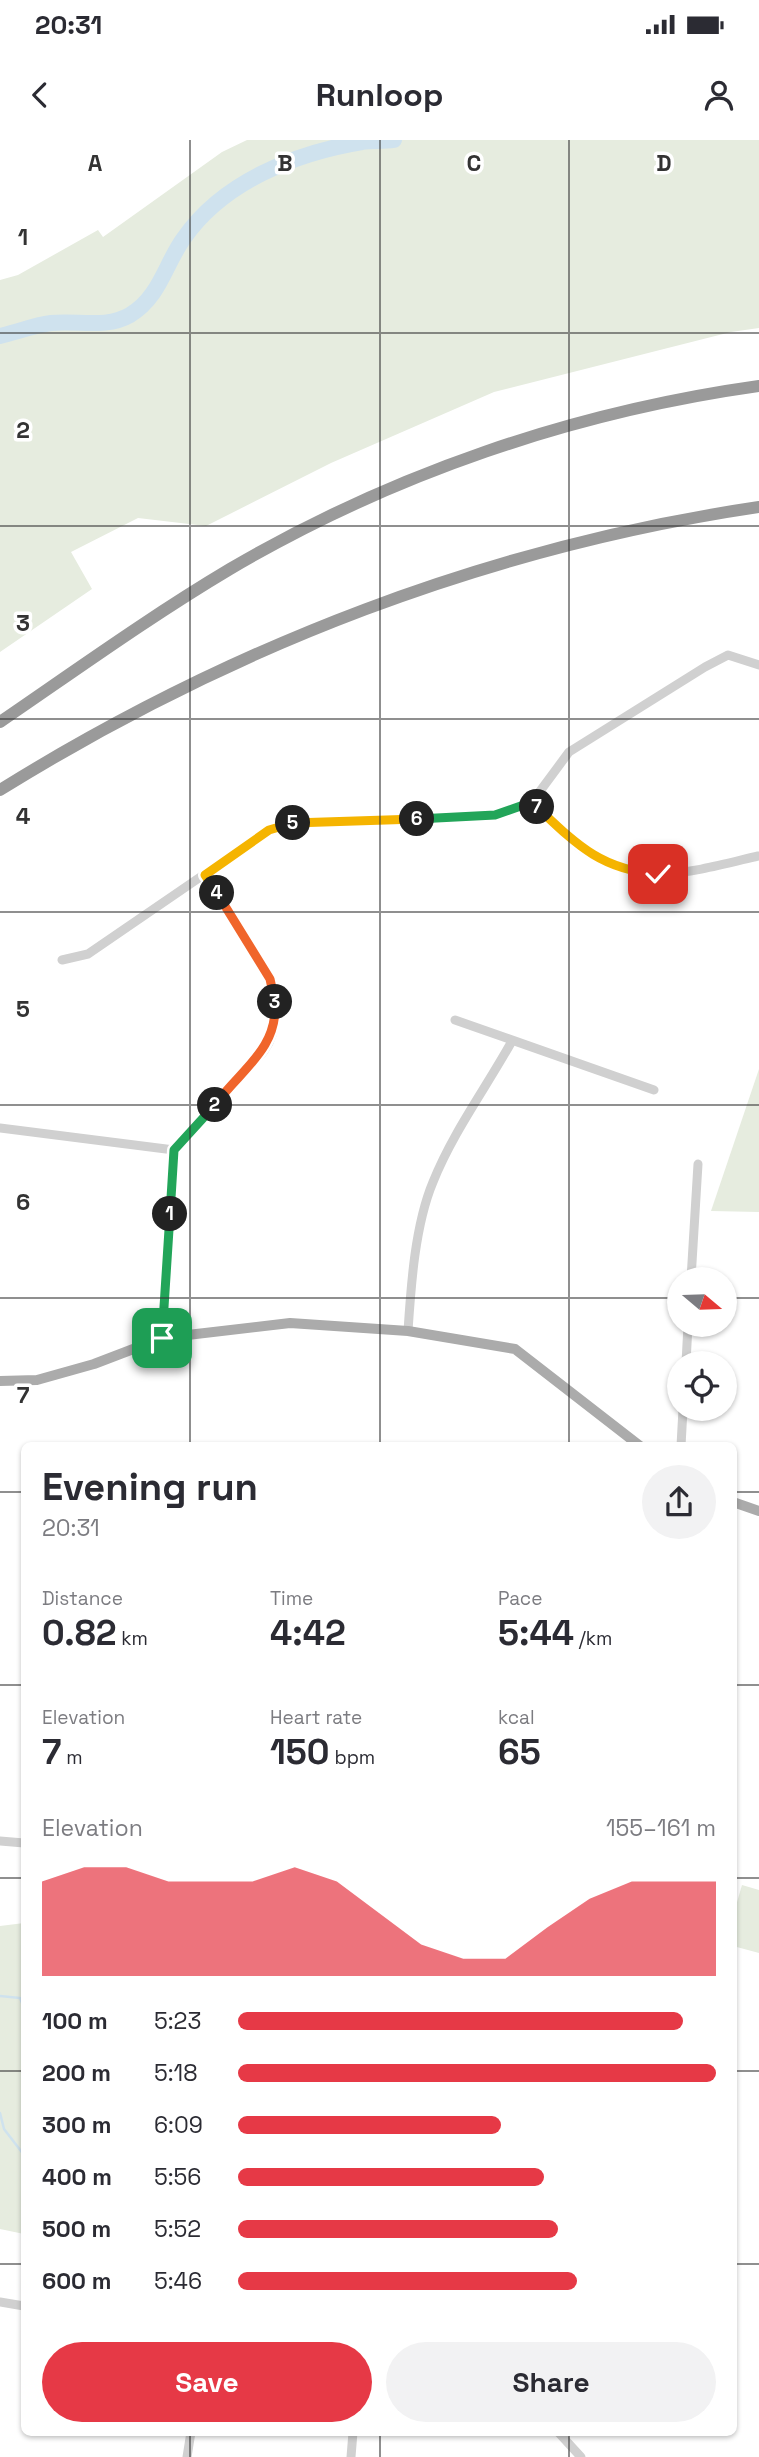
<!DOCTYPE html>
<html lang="en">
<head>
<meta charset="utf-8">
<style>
	:root { --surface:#fff; --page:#f2f2f3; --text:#2b2b33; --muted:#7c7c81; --accent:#e63946 }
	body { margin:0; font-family:"Space Grotesk",sans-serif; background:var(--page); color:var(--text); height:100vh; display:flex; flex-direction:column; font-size:26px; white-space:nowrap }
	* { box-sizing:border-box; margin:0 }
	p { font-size:23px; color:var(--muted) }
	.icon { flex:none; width:38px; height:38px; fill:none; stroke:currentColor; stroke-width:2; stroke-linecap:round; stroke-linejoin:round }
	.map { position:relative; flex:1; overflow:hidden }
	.drawer { position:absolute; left:21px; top:1302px; width:716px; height:994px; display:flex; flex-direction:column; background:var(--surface); border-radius:10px; box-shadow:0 2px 5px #0004 }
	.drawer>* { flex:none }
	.needle { width:46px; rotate:109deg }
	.tools { position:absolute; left:667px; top:1127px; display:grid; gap:14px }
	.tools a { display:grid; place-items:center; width:70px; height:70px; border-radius:50%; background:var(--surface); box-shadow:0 2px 5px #0004; font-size:35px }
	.pin { position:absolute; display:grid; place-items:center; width:60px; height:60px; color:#fff; margin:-30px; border-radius:14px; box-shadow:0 4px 10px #0006 }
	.km { position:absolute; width:35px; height:35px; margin:-18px; border-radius:50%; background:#222; color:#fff; font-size:19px; line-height:35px; text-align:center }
	.round { display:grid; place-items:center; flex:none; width:74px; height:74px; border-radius:37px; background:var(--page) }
	.head { display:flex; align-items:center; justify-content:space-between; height:119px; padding:0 21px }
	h1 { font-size:38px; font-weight:800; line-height:52px }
	.metrics { display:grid; grid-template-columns:repeat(3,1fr); gap:10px; height:119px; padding:7px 21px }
	.metrics div { display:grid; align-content:center }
	.metrics b { font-size:35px; font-weight:800 }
	.metrics small { font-size:19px; font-weight:400 }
	.metrics p { font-size:19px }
	.chart { height:196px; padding:14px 21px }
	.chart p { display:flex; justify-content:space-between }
	.chart svg { width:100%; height:126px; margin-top:7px; fill:var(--accent); opacity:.7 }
	.primary-button { display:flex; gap:14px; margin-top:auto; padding:14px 21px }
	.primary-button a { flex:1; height:80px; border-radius:42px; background:var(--accent); color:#fff; font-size:28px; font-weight:800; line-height:80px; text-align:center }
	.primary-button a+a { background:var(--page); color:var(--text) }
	ul { padding:0 21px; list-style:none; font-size:23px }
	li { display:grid; grid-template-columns:112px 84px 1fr; align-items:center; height:52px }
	li i { height:18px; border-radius:9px; background:var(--accent) }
	.status { display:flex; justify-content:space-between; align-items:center; height:49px; padding:0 35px; background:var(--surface); direction:ltr }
	.status svg { height:19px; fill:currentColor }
	header { display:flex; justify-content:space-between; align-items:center; height:91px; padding:0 21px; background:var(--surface); font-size:32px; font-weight:800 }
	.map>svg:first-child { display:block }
</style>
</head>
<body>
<div class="status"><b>20:31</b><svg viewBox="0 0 49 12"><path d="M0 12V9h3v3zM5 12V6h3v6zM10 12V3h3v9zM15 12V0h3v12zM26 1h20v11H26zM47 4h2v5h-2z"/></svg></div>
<header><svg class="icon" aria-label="back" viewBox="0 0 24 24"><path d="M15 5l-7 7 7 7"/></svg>Runloop<svg class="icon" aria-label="person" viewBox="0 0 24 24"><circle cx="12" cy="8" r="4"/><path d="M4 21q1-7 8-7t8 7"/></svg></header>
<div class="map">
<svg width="759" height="2317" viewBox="0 0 759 2317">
	<rect width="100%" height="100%" fill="#fff"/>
	<g fill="#e6ecdf">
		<path d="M247,0H759V188L731,192L494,252L331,323L206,386L138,378L71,412L92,449L0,512V140L18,135L98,90L103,97L222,12Z"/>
		<path d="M759,929V1072L711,1071Z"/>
		<path d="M742,1745L759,1750V1813L733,1806V1776Z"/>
		<path d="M24,1783V2094L0,2089V1786Z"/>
	</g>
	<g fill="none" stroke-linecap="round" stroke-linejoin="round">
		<g stroke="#cfe2ee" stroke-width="2.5">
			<path d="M0,1856L20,1858L24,1868"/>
			<path d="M0,1973L4,1989L24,2015"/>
		</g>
		<path stroke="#cfe2ee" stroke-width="16" d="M0,196C17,192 35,185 51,183C77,180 106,189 130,175C160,157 165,124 184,98C223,42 295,13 362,2C372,0 383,2 394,0"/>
		<g stroke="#d0d0d0" stroke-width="9">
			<path d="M532,662C548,678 564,697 583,710C641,749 695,731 758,716"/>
			<path d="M62,820L88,814L269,690L299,681L495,675L532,662L569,612L705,527L728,515L759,525"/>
			<path d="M455,880L654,950"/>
			<path d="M0,988L174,1010"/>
			<path d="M174,1010C195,989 211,967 229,945C239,932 255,924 264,911C302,858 233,780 205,735"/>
			<path d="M691,1139L698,1024"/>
			<path d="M408,1191C411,1145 415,1085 433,1042C453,992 486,948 512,901"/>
			<path d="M162,1198L174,1010"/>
			<path d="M686,1223L688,1185"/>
			<path d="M681,1306L683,1269"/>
			<path d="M0,1701L24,1703"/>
			<path d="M0,2162L24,2166"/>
			<path d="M558,2292L581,2317"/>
			<path d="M187,2317L191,2292"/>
			<path d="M351,2317L353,2292"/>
		</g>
		<g stroke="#ababab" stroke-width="10">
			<path d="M0,1241L37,1240L94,1224L162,1198L290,1183L408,1191L515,1209L640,1306"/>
			<path d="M733,1362L759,1371"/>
		</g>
		<g stroke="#9a9a9a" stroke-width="12">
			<path d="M0,582C76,530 151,476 230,429C392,334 573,272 759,246"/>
			<path d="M0,650C232,506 488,407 759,367"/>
		</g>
	</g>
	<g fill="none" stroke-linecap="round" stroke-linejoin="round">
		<g stroke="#fff" stroke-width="14">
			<path id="split-1" d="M162,1198L170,1074"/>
		</g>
		<g stroke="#fff" stroke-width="14">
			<path id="split-2" d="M170,1074L174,1010L215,965"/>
		</g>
		<g stroke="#fff" stroke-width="14">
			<path id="split-3" d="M215,965C240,930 278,910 275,862"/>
		</g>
		<g stroke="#fff" stroke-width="14">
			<path id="split-4" d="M217,753L270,839L275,862"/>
		</g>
		<g stroke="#fff" stroke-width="14">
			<path id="split-5" d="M217,753L205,735L269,690L293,683"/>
		</g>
		<g stroke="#fff" stroke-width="14">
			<path id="split-6" d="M293,683L417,679"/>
		</g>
		<g stroke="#fff" stroke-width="14">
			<path id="split-7" d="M417,679L495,675L532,662L537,667"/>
		</g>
		<g stroke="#fff" stroke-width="14">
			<path id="split-8" d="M537,667C576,704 601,730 658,734"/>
		</g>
		<use href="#split-1" stroke="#22a559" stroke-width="9"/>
		<use href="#split-2" stroke="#22a559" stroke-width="9"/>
		<use href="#split-3" stroke="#f0652b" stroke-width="9"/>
		<use href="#split-4" stroke="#f0652b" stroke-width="9"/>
		<use href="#split-5" stroke="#f5b400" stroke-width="9"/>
		<use href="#split-6" stroke="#f5b400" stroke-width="9"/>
		<use href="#split-7" stroke="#22a559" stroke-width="9"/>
		<use href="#split-8" stroke="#f5b400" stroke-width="9"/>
	</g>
	<path fill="none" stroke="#333" stroke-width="2" stroke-opacity="0.55" d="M190,0V1306M380,0V1306M569,0V1306M0,193H759M0,386H759M0,579H759M0,772H759M0,965H759M0,1158H679M724,1158H759M0,1352H24M733,1352H759M0,1545H24M733,1545H759M0,1738H24M733,1738H759M0,1931H24M733,1931H759M0,2124H24M733,2124H759M190,2292V2317M380,2292V2317M569,2292V2317"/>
	<g font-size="23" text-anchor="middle" font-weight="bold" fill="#333" stroke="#fff" stroke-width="7" stroke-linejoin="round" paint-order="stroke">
		<text x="95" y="31">A</text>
		<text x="285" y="31">B</text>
		<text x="474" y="31">C</text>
		<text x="664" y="31">D</text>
		<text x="23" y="105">1</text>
		<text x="23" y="298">2</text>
		<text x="23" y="491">3</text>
		<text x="23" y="684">4</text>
		<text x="23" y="877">5</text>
		<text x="23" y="1070">6</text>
		<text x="23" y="1263">7</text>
	</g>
</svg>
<div class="tools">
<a><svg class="needle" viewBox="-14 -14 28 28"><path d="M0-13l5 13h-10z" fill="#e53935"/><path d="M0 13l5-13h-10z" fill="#7c7c81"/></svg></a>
<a><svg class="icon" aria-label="locate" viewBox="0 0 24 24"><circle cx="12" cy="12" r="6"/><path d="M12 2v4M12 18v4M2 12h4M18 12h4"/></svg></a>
</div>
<div class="pin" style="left:162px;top:1198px;background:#1e9e55"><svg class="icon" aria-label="arrive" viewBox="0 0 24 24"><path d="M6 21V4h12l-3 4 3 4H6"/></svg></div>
<div class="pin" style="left:658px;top:734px;background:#d93025"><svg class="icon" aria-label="check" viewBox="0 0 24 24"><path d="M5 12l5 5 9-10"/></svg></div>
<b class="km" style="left:170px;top:1074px">1</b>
<b class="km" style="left:215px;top:965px">2</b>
<b class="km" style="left:275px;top:862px">3</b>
<b class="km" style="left:217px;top:753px">4</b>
<b class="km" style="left:293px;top:683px">5</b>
<b class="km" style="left:417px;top:679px">6</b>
<b class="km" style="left:537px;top:667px">7</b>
<section class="drawer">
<div class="head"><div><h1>Evening run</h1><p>20:31</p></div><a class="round"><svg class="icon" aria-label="share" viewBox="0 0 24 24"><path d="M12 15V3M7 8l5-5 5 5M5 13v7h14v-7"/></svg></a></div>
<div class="metrics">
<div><p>Distance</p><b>0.82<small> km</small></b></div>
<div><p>Time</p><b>4:42</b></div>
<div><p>Pace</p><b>5:44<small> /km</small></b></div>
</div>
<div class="metrics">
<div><p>Elevation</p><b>7<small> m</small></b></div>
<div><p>Heart rate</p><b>150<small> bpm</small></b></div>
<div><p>kcal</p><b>65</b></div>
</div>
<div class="chart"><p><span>Elevation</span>155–161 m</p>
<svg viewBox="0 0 160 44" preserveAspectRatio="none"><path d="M0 44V11L10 6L20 6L30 11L40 11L50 11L60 6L70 11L80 22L90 33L100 38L110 38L120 27L130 17L140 11L150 11L160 11V44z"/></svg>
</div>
<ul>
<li><b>100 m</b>5:23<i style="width:93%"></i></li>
<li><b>200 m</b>5:18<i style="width:100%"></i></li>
<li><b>300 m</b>6:09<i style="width:55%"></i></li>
<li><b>400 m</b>5:56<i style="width:64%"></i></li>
<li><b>500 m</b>5:52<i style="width:67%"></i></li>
<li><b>600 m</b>5:46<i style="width:71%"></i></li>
</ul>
<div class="primary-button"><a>Save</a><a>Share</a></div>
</section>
</div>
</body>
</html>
